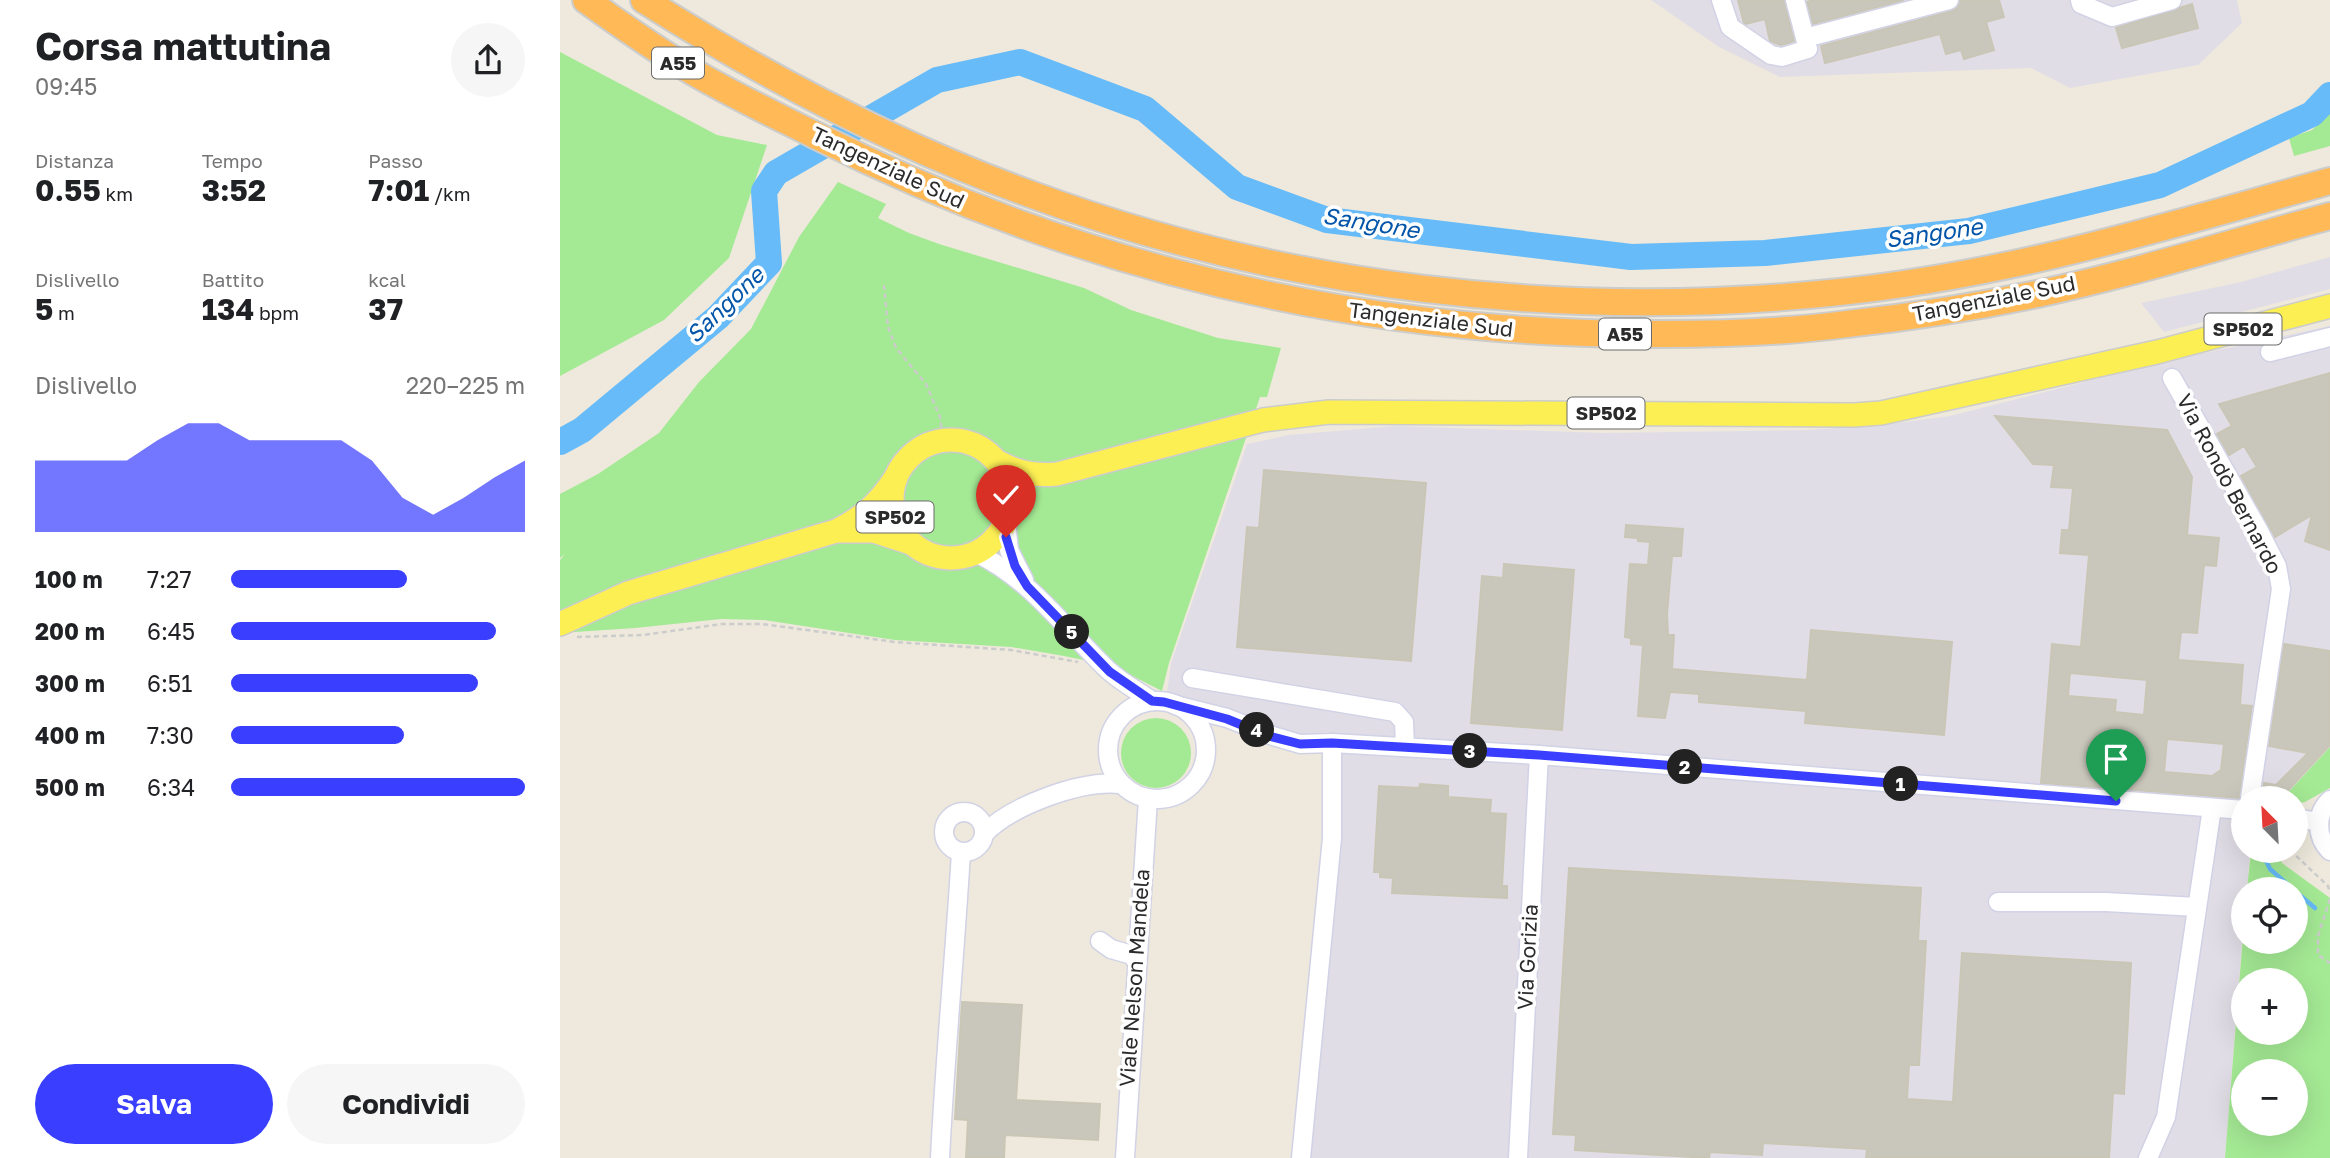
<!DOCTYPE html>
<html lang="it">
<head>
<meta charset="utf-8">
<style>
	:root { --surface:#fff; --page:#f6f6f6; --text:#202124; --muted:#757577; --accent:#393eff }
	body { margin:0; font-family:"Golos Text",sans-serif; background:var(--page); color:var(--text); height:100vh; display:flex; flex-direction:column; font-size:26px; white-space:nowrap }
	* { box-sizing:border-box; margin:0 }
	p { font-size:23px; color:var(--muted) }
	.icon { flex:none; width:38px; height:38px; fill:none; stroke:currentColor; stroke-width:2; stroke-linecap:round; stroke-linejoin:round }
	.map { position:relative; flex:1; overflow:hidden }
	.drawer { display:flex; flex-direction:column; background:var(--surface); width:560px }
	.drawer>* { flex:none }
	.needle { width:46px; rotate:336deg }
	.buttons { position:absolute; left:1671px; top:786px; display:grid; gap:14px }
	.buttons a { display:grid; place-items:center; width:77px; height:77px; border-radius:50%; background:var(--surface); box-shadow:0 7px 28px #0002; font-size:35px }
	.pin { position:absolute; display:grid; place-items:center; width:60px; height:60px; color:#fff; margin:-72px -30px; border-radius:50% 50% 50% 0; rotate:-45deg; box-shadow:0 0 7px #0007 }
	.pin .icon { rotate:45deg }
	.km { position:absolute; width:35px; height:35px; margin:-18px; border-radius:50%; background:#222; color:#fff; font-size:19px; line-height:35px; text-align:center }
	.round { display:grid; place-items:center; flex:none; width:74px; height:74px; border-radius:37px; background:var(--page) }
	.head { display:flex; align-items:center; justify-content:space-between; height:119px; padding:0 35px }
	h1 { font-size:38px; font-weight:700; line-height:52px }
	.figures { display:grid; grid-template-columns:repeat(3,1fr); gap:10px; height:119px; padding:7px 35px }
	.figures div { display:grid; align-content:center }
	.figures b { font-size:30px; font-weight:700 }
	.figures small { font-size:19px; font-weight:400 }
	.figures p { font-size:19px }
	.chart { height:196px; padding:14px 35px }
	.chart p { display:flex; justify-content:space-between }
	.chart svg { width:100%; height:126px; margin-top:7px; fill:var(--accent); opacity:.7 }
	.primary-button { display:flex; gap:14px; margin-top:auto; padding:14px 35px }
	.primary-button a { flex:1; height:80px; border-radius:42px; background:var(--accent); color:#fff; font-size:28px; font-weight:700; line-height:80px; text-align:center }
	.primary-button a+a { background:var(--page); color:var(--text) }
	ul { padding:0 35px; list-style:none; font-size:23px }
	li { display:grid; grid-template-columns:112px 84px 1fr; align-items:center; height:52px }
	li i { height:18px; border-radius:9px; background:var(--accent) }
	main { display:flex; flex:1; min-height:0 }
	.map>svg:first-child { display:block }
</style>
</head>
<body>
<main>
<section class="drawer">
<div class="head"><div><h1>Corsa mattutina</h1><p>09:45</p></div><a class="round"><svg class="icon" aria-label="share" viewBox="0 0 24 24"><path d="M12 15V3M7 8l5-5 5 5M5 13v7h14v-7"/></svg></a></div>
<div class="figures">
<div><p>Distanza</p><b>0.55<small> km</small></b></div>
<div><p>Tempo</p><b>3:52</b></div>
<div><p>Passo</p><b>7:01<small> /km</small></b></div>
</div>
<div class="figures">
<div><p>Dislivello</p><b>5<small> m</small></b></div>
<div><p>Battito</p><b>134<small> bpm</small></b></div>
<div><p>kcal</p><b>37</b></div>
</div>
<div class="chart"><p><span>Dislivello</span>220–225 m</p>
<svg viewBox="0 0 160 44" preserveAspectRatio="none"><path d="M0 44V19L10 19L20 19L30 19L40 12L50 6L60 6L70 12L80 12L90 12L100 12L110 19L120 32L130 38L140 32L150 25L160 19V44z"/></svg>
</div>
<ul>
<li><b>100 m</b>7:27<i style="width:60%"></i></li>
<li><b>200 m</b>6:45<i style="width:90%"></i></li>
<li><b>300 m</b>6:51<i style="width:84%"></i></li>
<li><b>400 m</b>7:30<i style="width:59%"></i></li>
<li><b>500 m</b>6:34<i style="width:100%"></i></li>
</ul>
<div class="primary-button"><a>Salva</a><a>Condividi</a></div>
</section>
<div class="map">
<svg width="1770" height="1158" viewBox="0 0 1770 1158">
	<rect width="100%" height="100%" fill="#eee9dc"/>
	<g fill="#e1dde6">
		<path d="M1091,0H1677L1682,23L1638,65L1510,88L1471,68L1220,77L1159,47Z"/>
		<path d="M1770,257V289L1604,332L1581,303L1681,282Z"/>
		<path d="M1770,326V747L1723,798H1684V850L1690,851L1687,889H1684L1683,930L1665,1158H745L776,837L773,732L738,734L710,729L607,693L611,663L687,444L729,435L835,426L1044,433L1249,430L1322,425L1390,416L1611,360Z"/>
	</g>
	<g fill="#a4e994" fill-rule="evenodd">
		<path d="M0,52L157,135L207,145L169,258L104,320L0,376Z"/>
		<path d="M1770,113V146L1734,156L1729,138L1752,130Z"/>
		<path d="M278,182L326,204L318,218L349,233L379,244L524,288L571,310L658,338L721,348L707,397H700L609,663L602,691L553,666L504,656L451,647L335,640L204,620L161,619L75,628L0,633V560L5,554L0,558V494L38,474L99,433L139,382L191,329L239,237Z"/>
		<circle cx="596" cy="753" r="35"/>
		<path d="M1770,747V788L1745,802L1736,804V798H1723Z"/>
		<path d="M1691,851H1714L1722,863L1770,898V1158H1665L1683,936L1684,942H1736V889H1687ZM1736,980V1032H1684V980ZM1684,1071H1736V1124H1684Z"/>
	</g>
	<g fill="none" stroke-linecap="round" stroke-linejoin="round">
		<g stroke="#67bbf8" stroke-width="4.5">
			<path d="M1701,850L1710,869L1733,889"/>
			<path d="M1736,892L1755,908"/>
		</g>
		<path stroke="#67bbf8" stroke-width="26" d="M0,442L22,430L158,317L209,263L204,191L216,173L377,80L460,62L585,109L677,187L767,220L1071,257L1205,253L1409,231L1600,185L1752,114L1770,95"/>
	</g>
	<g fill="#c9c7bb" stroke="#cac6b6" stroke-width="2" fill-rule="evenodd">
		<path d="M1178,0H1224L1234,41L1221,45L1210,41L1205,19L1186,24L1184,23Z"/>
		<path d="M1253,0H1344L1253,24L1247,2Z"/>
		<path d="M1400,0H1439L1444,17L1426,22L1434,50L1404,59L1401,50L1386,54L1380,34L1265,63L1261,46L1392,11L1397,8Z"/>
		<path d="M1632,4L1638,28L1562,48L1556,28Z"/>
		<path d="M1770,373V550L1745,541L1752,515L1715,537L1681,476L1697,467L1684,446L1669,455L1657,434L1672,426L1659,404Z"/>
		<path d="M1435,416L1607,430L1632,477L1627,535L1659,538L1656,566L1644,565L1637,633L1621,632L1618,660L1683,665L1680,705L1692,706L1679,798L1481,783L1492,644L1521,647L1529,555L1500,553L1502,530H1509L1513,488L1491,487L1494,465L1473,464ZM1510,673L1587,680L1584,715L1555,712L1556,700L1508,696ZM1607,739L1664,744L1661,770L1652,776L1604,772Z"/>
		<path d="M704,470L866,483L851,661L677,647L687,527L699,528Z"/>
		<path d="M1066,525L1123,529L1121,556H1112L1107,614L1108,635H1114L1112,669L1247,680L1251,630L1392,642L1384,735L1245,723L1246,711L1139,702V694L1110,692L1105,718L1078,716L1083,645L1071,644V638L1065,637L1068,591L1070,564L1088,565L1090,542L1078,541V538L1065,537Z"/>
		<path d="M944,564L1014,570L1002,730L911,723L922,576L943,578Z"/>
		<path d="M1724,644L1770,651V745L1721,798H1702L1704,783L1716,785L1748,753L1709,746Z"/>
		<path d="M860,784L888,786V797L931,800L930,813L946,814L942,886H947V898L832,893L833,878L820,877V872H814L819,786L859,788Z"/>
		<path d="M1009,868L1361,888L1358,941H1366L1359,1065H1349L1347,1099L1393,1102L1402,953L1571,963L1564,1094L1553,1093L1549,1158H1306L1307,1149L1203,1143L1202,1155L1150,1152L1149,1158L1015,1150L1016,1135L993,1134Z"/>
		<path d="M402,1002L462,1005L456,1100L540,1104L538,1140L445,1135L444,1158H406L408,1120L395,1119Z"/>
	</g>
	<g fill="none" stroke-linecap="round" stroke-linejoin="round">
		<g stroke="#d1d2e5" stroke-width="21">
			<g id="minor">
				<path d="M1161,0L1170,27L1211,55L1222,57L1248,49L1235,0"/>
				<path d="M1520,0L1521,4L1552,17L1612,0"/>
				<path d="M1245,38L1389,0"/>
				<path d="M1710,352L1770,337"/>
				<path d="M1612,378L1699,531L1717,566L1721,589L1690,798"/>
				<path d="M446,523L449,550L464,580"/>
				<path d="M416,553C471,579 505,629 548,670C561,682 578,691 592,701"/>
				<path d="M632,678L835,712L844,722L845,747"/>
				<circle cx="597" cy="750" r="49"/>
				<path d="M615,705L667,718L710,735L740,744L772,743L979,755L1684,810"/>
				<path d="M1770,800C1755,814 1756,837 1770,851"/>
				<circle cx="404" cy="832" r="20"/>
				<path d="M1736,818L1759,822"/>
				<path d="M424,834C452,805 521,780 560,784"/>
				<path d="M1438,902H1546L1637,907"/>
				<path d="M540,941L551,949L572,955L576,961"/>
				<path d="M380,1158C385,1056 395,954 401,852"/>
				<path d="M565,1158L588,799"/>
				<path d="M741,1158L772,838V743"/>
				<path d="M958,1158L979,755"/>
				<path d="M1588,1158L1606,1117L1652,808"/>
			</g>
		</g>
		<g stroke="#ccc" stroke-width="26">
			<g id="major">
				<circle cx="391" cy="499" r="59"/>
				<path d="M438,462C459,473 474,476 497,474L703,420L769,412L1294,415L1321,413L1597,352L1770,306"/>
				<path d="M279,531H314L351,543"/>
				<path d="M0,624L68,593L276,531C303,518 320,502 336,477"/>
			</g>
		</g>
		<g stroke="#ccc" stroke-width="30">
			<g id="highway">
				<path d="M26,0C58,23 91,46 125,67C166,92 211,113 255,135C523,270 804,336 1104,334C1165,334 1227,332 1287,324C1351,317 1415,307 1477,294C1576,273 1673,242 1770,216"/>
				<path d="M84,0C203,75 338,146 470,194C724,288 1001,320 1270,293C1441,277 1605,227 1770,181"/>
			</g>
		</g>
		<g stroke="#ccc" stroke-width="2.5" stroke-dasharray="5 3.5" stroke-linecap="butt">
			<path d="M324,285L328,327L336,348L366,384L380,417L383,440"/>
			<path d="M17,637L83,635L162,624H202L335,642L451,650L518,662"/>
			<path d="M1730,850L1768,886L1770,893"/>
			<path d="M1770,899L1758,936V955L1770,963"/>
		</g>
		<use href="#minor" stroke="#fff" stroke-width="18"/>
		<use href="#major" stroke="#fcef54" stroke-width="23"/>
		<use href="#highway" stroke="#ffba57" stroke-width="26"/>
	</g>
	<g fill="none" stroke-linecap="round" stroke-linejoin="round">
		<g stroke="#fff" stroke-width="14">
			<path id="route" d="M446,537L455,566L467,586L550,672L592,701L604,702L667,719L709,736L740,744L772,743L979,755L1556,801"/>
		</g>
		<use href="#route" stroke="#393eff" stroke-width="9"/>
	</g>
	<g text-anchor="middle" stroke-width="7" stroke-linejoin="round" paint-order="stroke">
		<g fill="#fff" stroke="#6b6b6b" stroke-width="2">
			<rect x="92" y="47.5" width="52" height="31" rx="5"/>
			<rect x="1644.5" y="313.5" width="77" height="31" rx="5"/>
			<rect x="1039" y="318.5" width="52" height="31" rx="5"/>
			<rect x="1007.5" y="397.5" width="77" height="31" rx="5"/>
			<rect x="296.5" y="501.5" width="77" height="31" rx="5"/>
		</g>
		<g font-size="19" font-weight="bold" fill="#2b2b2b">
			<text x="118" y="70">A55</text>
			<text x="1683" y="336">SP502</text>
			<text x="1065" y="341">A55</text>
			<text x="1046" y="420">SP502</text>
			<text x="335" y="524">SP502</text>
		</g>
		<g font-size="21" fill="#2b2b2b" stroke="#fff">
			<text transform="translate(328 168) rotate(25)" y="7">Tangenziale Sud</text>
			<text transform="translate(1434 299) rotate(-11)" y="7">Tangenziale Sud</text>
			<text transform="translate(871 320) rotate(7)" y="7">Tangenziale Sud</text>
			<text transform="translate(1669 484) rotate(62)" y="7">Via Rondò Bernardo</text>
			<text transform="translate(968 957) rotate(-87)" y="7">Via Gorizia</text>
			<text transform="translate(575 978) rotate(-86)" y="7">Viale Nelson Mandela</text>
		</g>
		<g font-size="23" font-style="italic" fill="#0255a8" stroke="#fff">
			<text transform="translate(811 223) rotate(9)" y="8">Sangone</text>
			<text transform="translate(1374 233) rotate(-8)" y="8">Sangone</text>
			<text transform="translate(165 305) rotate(-44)" y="8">Sangone</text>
		</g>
	</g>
</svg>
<div class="buttons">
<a><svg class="needle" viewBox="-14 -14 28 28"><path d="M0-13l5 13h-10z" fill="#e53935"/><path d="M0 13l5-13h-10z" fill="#757577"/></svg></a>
<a><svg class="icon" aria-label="locate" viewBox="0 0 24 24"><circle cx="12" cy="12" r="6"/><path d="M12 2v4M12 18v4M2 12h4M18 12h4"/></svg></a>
<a>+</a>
<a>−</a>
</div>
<div class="pin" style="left:1556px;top:801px;background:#1e9e55"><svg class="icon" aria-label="arrive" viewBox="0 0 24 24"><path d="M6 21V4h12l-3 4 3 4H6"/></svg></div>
<div class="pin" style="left:446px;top:537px;background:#d93025"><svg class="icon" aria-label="check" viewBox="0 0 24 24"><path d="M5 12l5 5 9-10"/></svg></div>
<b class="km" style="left:1341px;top:784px">1</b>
<b class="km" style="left:1125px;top:767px">2</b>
<b class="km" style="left:910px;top:751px">3</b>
<b class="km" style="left:697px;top:730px">4</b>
<b class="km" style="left:512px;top:632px">5</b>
</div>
</main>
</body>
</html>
